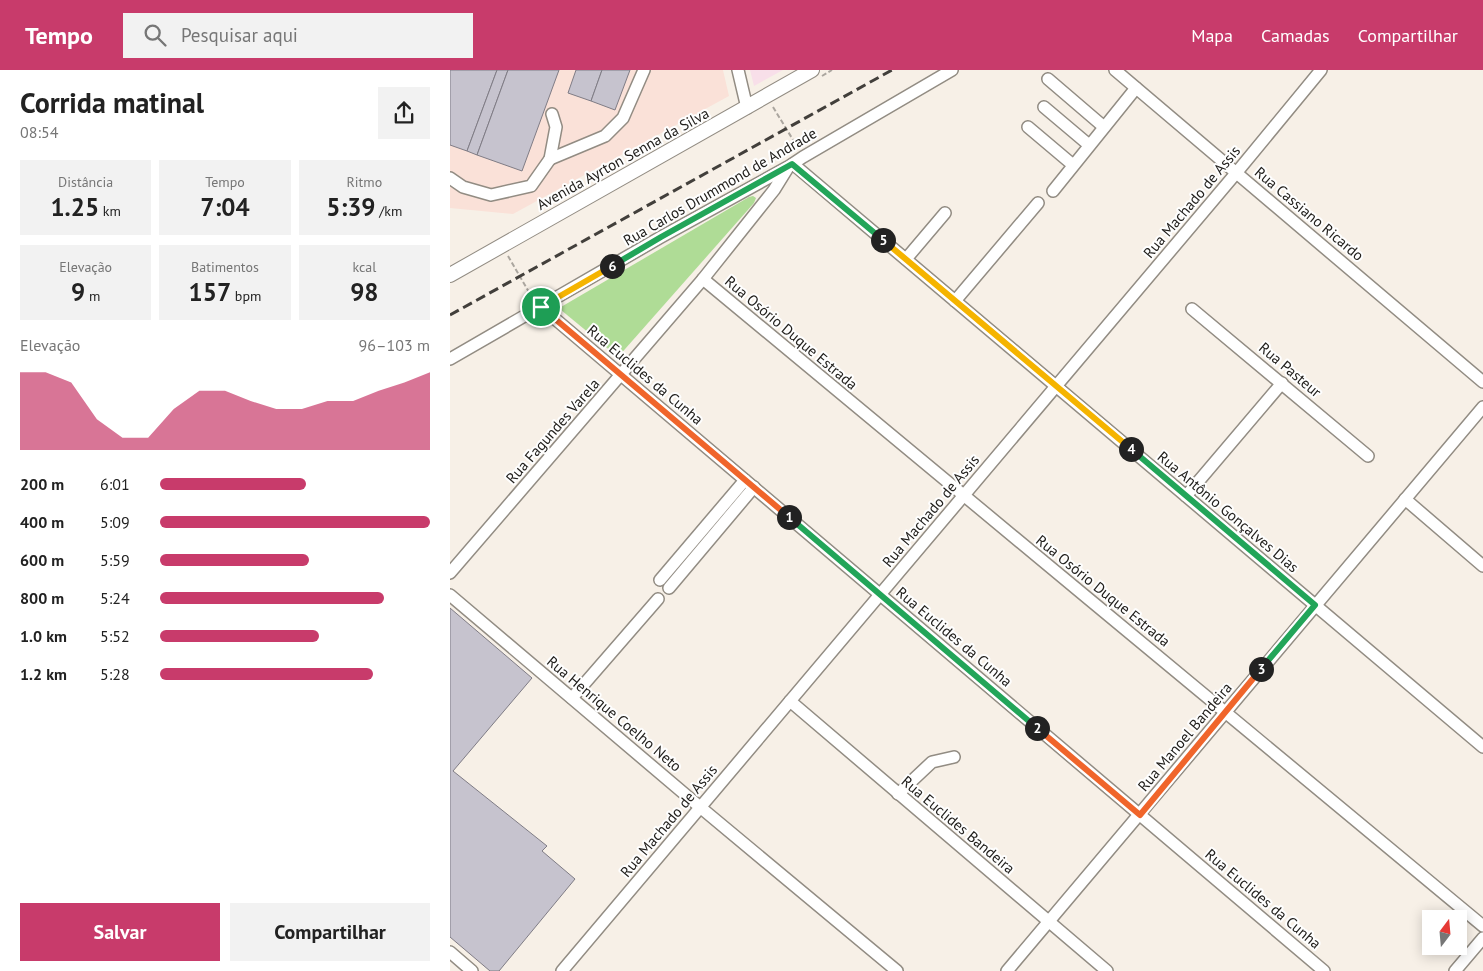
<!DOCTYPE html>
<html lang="pt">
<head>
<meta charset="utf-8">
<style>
	:root { --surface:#fff; --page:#f2f2f2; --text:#222; --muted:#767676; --accent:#c83b6b }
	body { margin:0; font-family:"PT Sans",sans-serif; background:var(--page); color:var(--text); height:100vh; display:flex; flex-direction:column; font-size:19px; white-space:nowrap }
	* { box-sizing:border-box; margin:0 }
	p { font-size:16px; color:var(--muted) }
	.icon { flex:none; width:28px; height:28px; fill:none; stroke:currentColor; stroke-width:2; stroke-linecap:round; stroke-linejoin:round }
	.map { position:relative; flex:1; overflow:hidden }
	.sheet { display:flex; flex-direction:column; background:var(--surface); width:450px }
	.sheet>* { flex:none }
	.needle { width:32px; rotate:16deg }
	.tools { position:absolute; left:972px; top:840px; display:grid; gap:10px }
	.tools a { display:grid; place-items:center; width:45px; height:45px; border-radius:0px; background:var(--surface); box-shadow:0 2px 12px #0003; font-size:25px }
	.pin { position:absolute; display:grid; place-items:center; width:42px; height:42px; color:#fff; margin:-21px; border:2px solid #fff; border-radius:50%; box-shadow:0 1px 5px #0007 }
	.km { position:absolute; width:25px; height:25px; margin:-12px; border-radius:50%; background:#222; color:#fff; font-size:14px; line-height:25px; text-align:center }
	.round { display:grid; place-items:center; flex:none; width:52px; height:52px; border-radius:0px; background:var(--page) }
	.headline { display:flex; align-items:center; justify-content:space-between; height:85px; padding:0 20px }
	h1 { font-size:28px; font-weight:600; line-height:38px }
	.metrics { display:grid; grid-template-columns:repeat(3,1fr); gap:8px; height:85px; padding:5px 20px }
	.metrics div { display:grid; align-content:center; border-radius:0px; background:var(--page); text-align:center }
	.metrics b { font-size:25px; font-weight:600 }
	.metrics small { font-size:14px; font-weight:400 }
	.metrics p { font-size:14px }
	.chart { height:140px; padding:10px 20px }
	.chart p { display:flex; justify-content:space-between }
	.chart svg { width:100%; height:90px; margin-top:5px; fill:var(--accent); opacity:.7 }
	.button { display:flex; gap:10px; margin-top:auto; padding:10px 20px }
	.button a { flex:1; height:58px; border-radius:0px; background:var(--accent); color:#fff; font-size:20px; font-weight:600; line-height:58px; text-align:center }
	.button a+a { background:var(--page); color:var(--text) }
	ul { padding:0 20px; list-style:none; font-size:16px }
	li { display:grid; grid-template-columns:80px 60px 1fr; align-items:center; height:38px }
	li i { height:12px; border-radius:6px; background:var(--accent) }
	header { display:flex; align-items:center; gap:30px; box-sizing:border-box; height:70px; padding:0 25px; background:var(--accent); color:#fff }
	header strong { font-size:24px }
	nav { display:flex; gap:28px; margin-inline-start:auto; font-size:18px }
	.search { width:350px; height:45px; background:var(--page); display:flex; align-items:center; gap:12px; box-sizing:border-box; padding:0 18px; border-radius:0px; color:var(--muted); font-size:19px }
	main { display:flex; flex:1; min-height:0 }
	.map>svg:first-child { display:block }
</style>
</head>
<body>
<header>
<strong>Tempo</strong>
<div class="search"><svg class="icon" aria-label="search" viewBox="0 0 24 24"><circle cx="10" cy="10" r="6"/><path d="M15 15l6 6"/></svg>Pesquisar aqui</div>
<nav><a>Mapa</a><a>Camadas</a><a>Compartilhar</a></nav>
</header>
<main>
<section class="sheet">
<div class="headline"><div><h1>Corrida matinal</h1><p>08:54</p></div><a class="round"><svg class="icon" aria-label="share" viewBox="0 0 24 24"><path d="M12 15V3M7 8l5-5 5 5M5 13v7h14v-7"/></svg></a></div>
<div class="metrics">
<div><p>Distância</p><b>1.25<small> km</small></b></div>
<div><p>Tempo</p><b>7:04</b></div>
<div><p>Ritmo</p><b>5:39<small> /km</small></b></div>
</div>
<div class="metrics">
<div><p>Elevação</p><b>9<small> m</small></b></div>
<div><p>Batimentos</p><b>157<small> bpm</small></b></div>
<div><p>kcal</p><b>98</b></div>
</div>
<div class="chart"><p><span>Elevação</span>96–103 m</p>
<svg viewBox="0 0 160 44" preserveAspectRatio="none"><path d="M0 44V6L10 6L20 11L30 29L40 38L50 38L60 24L70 15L80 15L90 20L100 24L110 24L120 20L130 20L140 15L150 11L160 6V44z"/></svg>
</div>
<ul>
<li><b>200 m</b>6:01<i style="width:54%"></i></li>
<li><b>400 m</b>5:09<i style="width:100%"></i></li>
<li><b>600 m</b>5:59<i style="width:55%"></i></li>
<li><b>800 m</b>5:24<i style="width:83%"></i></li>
<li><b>1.0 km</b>5:52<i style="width:59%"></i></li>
<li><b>1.2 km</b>5:28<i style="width:79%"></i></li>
</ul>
<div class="button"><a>Salvar</a><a>Compartilhar</a></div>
</section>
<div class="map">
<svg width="1033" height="901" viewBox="0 0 1033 901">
	<rect width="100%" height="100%" fill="#f7f0e7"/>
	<path fill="#fae1d8" d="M0,0H273L279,26L63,144L0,138Z"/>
	<path fill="#f8dfe9" d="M300,0H333L304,16Z"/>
	<path fill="#afdc96" d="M303,126L306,128L304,133L168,287L111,240V237L299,127Z"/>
	<g fill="#c6c3ce" stroke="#7f7c85">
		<path d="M0,0H47L17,81L0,75Z"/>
		<path d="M47,0H58L27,85L17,81Z"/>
		<path d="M58,0H109L72,101L27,85Z"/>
		<path d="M126,0H152L141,31L118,23Z"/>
		<path d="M152,0H180L165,40L141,31Z"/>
		<path d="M0,538L82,608L3,701L97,776L92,781L125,809L49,901H40L0,867Z"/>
	</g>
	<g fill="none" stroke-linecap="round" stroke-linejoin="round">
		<g stroke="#928c83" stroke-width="14">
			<g id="minor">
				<path d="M288,0L297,38"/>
				<path d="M665,0L1033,312"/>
				<path d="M598,9L654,57"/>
				<path d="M594,37L639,75"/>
				<path d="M578,57L623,95"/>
				<path d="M100,89L155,66L173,48L194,0"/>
				<path d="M343,94L1033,677"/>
				<path d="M0,108L13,117L41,125L81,116L100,89L106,57L102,44"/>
				<path d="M603,121L686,18"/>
				<path d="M456,189L495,143"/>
				<path d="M253,209C512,426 774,639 1033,856"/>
				<path d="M505,231L588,133"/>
				<path d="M91,237L874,901"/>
				<path d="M742,239L918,386"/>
				<path d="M0,289L211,167L338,97L353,87L502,0"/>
				<path d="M736,426L832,313"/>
				<path d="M955,429L1033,496"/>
				<path d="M0,503L253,209L324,120L337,99"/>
				<path d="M210,510L295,410"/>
				<path d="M219,518L304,417"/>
				<path d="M0,525L250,737L447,901"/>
				<path d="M122,628L208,529"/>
				<path d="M340,631L657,901"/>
				<path d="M448,724L482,692L504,687"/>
				<path d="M0,882L22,901"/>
				<path d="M112,901L787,102L871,0"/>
				<path d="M557,901L1033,337"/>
				<path d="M1005,901L1033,868"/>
			</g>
		</g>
		<g stroke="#928c83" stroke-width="16">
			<path id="major" d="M0,205L362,0"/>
		</g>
		<g stroke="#aba69f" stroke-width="2" stroke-dasharray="5 2.5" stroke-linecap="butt">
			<path d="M372,6L382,0"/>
			<path d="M323,37L348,78"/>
			<path d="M58,186L83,229"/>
		</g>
		<use href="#minor" stroke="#fff" stroke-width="11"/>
		<use href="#major" stroke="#fff" stroke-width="14"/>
		<path stroke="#423f3b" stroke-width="3" stroke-dasharray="10 5" stroke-linecap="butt" d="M0,245L442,0"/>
	</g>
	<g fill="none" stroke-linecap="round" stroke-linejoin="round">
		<g stroke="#fff" stroke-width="10">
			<path id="split-1" d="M91,237L339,447"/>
		</g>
		<g stroke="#fff" stroke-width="10">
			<path id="split-2" d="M339,447L587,658"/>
		</g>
		<g stroke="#fff" stroke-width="10">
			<path id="split-3" d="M587,658L690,745L811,599"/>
		</g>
		<g stroke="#fff" stroke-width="10">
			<path id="split-4" d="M681,379L865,535L811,599"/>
		</g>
		<g stroke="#fff" stroke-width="10">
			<path id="split-5" d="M433,170L681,379"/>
		</g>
		<g stroke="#fff" stroke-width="10">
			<path id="split-6" d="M162,196L211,167L342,94L433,170"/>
		</g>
		<g stroke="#fff" stroke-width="10">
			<path id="split-7" d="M91,237L162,196"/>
		</g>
		<use href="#split-1" stroke="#f0652b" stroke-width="6"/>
		<use href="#split-2" stroke="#22a559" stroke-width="6"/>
		<use href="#split-3" stroke="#f0652b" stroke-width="6"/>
		<use href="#split-4" stroke="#22a559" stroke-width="6"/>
		<use href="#split-5" stroke="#f5b400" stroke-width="6"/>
		<use href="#split-6" stroke="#22a559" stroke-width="6"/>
		<use href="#split-7" stroke="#f5b400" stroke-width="6"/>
	</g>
	<g text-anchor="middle" stroke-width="4" stroke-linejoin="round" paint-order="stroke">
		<g font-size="15" fill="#22201d" stroke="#fefefe">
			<text transform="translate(173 89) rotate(-29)" y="5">Avenida Ayrton Senna da Silva</text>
			<text transform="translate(270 117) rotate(-30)" y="5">Rua Carlos Drummond de Andrade</text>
			<text transform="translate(742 132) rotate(-50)" y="5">Rua Machado de Assis</text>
			<text transform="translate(859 144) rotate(40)" y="5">Rua Cassiano Ricardo</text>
			<text transform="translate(341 263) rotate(40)" y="5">Rua Osório Duque Estrada</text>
			<text transform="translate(840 300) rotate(40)" y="5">Rua Pasteur</text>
			<text transform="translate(195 305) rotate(40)" y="5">Rua Euclides da Cunha</text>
			<text transform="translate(103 361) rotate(-49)" y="5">Rua Fagundes Varela</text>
			<text transform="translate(481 441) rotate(-50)" y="5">Rua Machado de Assis</text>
			<text transform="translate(778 442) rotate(40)" y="5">Rua Antônio Gonçalves Dias</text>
			<text transform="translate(653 521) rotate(39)" y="5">Rua Osório Duque Estrada</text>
			<text transform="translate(504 567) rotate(40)" y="5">Rua Euclides da Cunha</text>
			<text transform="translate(164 644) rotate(40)" y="5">Rua Henrique Coelho Neto</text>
			<text transform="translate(735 667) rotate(-50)" y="5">Rua Manoel Bandeira</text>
			<text transform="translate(219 751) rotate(-50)" y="5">Rua Machado de Assis</text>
			<text transform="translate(508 755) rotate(40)" y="5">Rua Euclides Bandeira</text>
			<text transform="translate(813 829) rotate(40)" y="5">Rua Euclides da Cunha</text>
		</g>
	</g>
</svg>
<div class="tools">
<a><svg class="needle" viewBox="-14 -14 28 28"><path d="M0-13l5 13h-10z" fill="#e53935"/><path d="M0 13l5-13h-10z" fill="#767676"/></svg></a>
</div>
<div class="pin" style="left:91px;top:237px;background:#1e9e55"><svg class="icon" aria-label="arrive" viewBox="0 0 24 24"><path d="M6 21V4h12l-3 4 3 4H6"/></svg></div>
<b class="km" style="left:339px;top:447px">1</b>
<b class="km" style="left:587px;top:658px">2</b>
<b class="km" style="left:811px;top:599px">3</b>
<b class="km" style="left:681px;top:379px">4</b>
<b class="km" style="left:433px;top:170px">5</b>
<b class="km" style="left:162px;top:196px">6</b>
</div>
</main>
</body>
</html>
